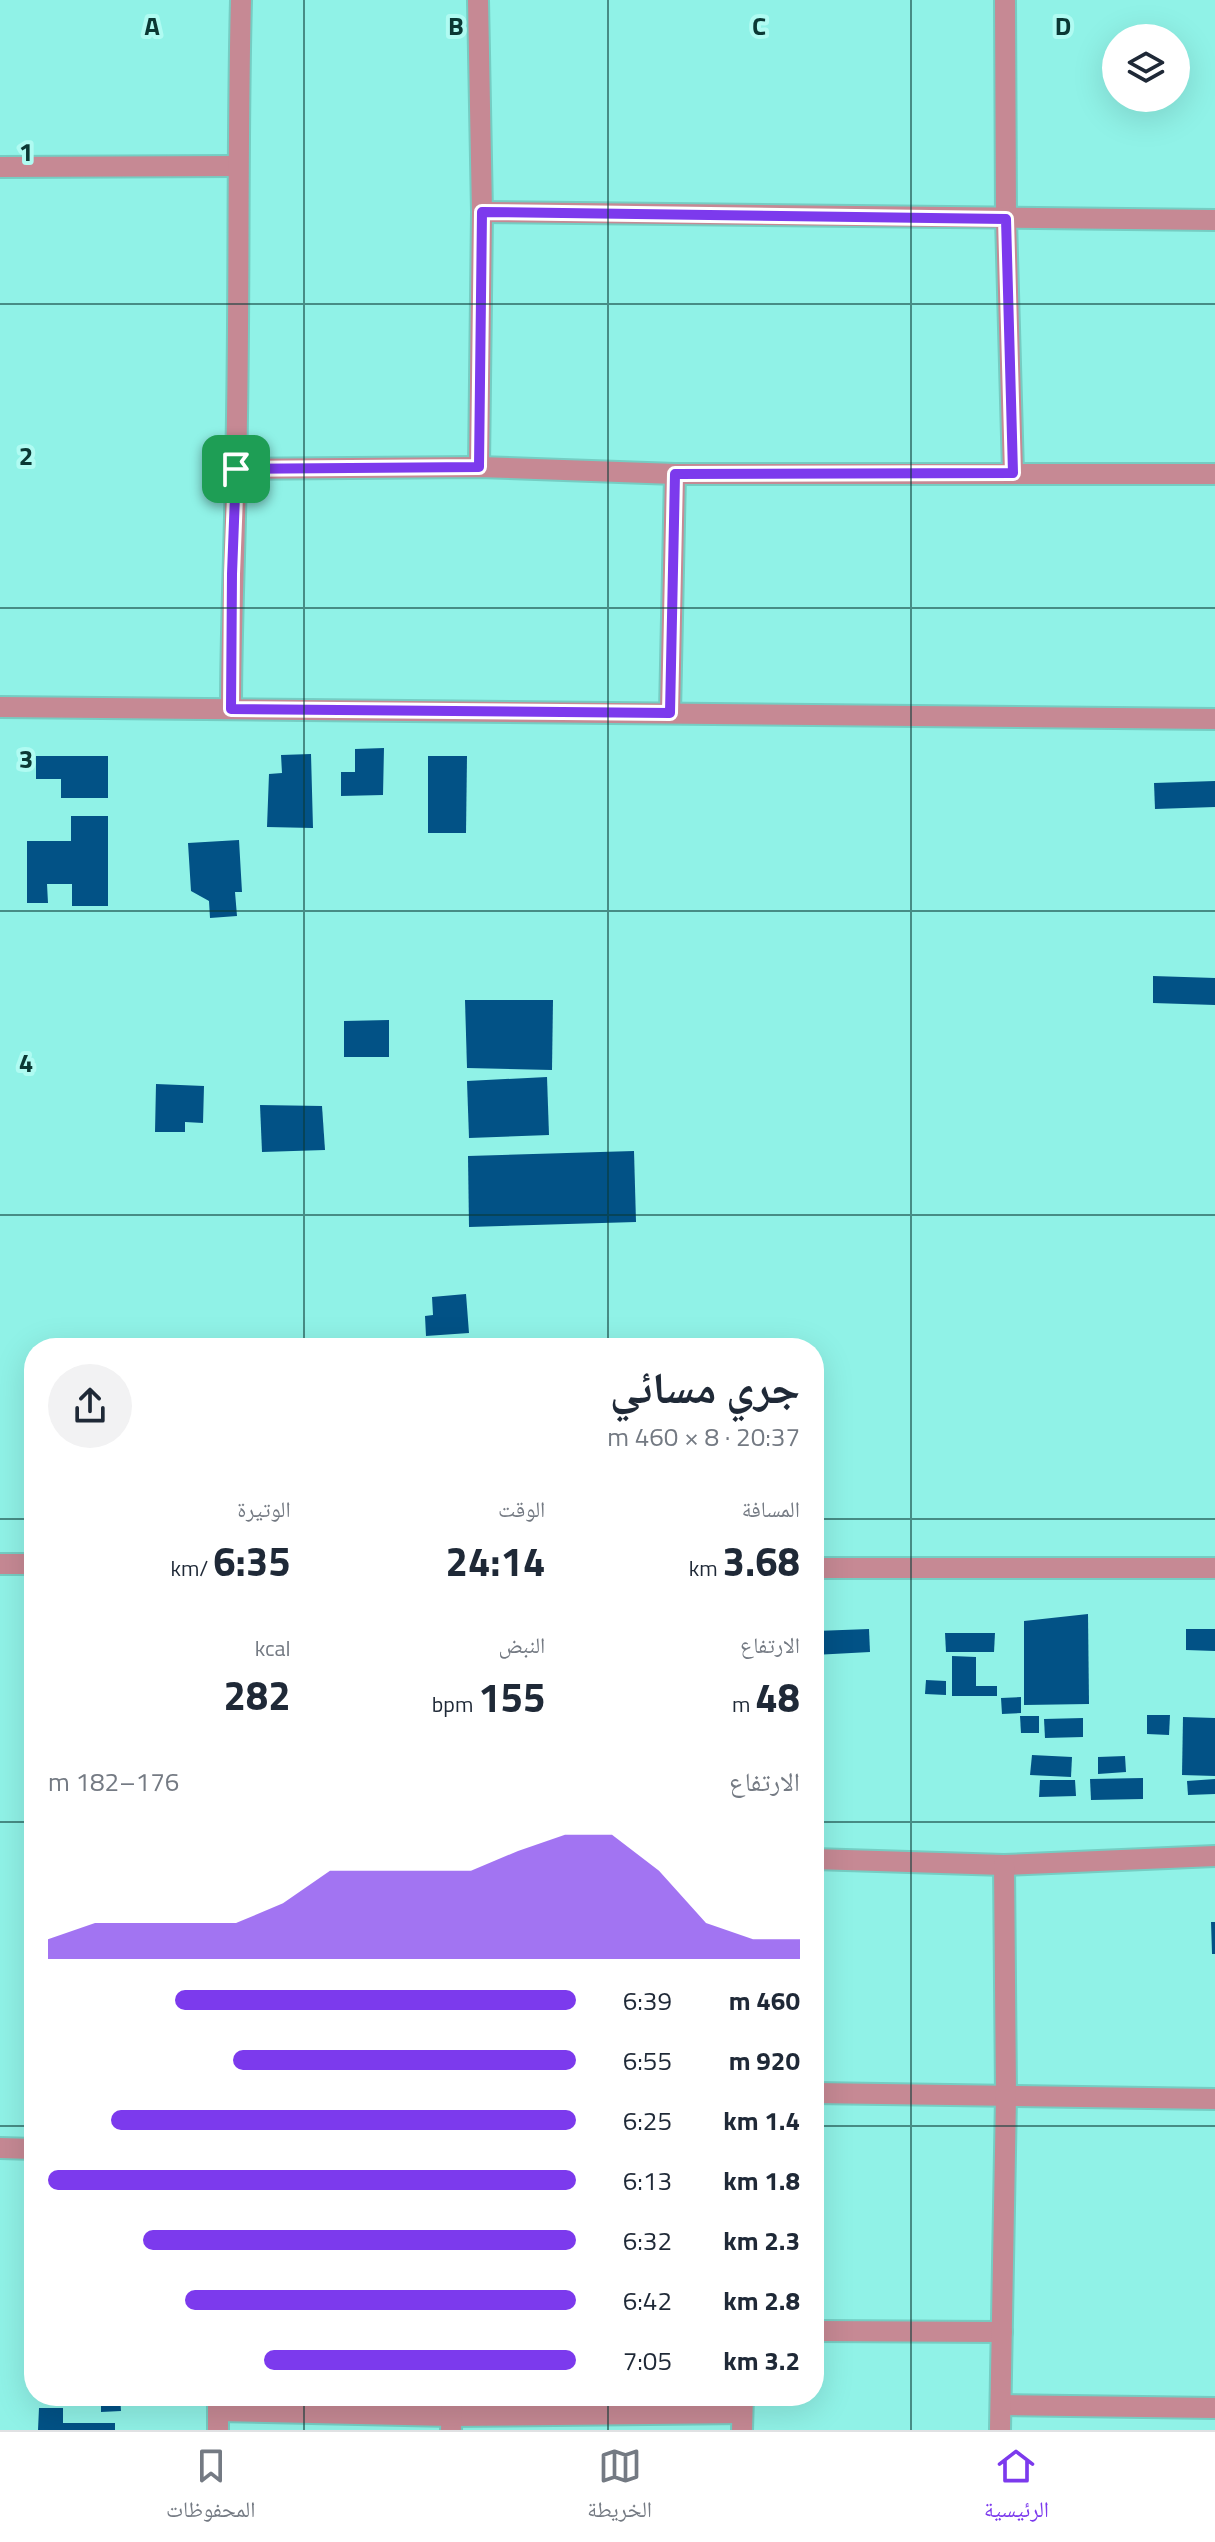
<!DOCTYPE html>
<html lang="ar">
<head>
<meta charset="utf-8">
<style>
	:root { --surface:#fff; --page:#f2f2f3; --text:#1f2937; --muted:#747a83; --line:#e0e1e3; --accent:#7c3aed }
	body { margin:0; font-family:"Titillium Web","Noto Naskh Arabic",sans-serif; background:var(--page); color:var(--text); direction:rtl; height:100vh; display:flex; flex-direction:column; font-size:30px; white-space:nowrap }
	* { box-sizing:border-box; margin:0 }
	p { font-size:26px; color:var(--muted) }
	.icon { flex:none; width:44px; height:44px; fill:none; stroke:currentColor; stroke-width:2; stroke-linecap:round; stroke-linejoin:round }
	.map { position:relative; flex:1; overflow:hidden; direction:ltr }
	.sheet { position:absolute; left:24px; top:1338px; width:800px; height:1068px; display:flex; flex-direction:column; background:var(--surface); border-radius:32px; box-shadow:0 8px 32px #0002; direction:rtl }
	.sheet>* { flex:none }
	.fabs { position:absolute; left:1102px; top:24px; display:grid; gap:16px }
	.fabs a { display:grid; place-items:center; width:88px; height:88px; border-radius:50%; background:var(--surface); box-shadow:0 8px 32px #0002; font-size:40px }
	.pin { position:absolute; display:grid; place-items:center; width:68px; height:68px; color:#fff; margin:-34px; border-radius:16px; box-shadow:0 4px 12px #0006 }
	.round { display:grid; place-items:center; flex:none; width:84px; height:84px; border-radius:42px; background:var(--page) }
	.head { display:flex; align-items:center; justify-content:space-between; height:136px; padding:0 24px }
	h1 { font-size:44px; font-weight:700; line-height:60px }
	.figures { display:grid; grid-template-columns:repeat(3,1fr); gap:12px; height:136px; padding:8px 24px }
	.figures div { display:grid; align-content:center }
	.figures b { font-size:40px; font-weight:700 }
	.figures small { font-size:22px; font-weight:400 }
	.figures p { font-size:22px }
	.chart { height:224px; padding:16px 24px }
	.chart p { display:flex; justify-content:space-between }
	.chart svg { width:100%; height:144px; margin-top:8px; fill:var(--accent); opacity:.7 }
	ul { padding:0 24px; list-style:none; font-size:26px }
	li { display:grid; grid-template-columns:128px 96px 1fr; align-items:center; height:60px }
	li i { height:20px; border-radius:10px; background:var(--accent) }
	.tab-bar { display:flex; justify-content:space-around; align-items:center; height:112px; border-top:2px solid var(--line); background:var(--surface); font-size:22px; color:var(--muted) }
	.tab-bar a { display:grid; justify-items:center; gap:4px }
	.tab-bar .active { color:var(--accent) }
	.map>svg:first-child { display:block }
</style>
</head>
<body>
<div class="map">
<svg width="1215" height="2430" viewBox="0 0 1215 2430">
	<rect width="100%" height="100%" fill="#90f2e7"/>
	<g fill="#025286">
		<path d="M384,748L383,795L341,796V772H355V749Z"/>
		<path d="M311,754L313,828L267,827L269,774L282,773L281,755Z"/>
		<path d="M36,756H108V798H61V779H36Z"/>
		<path d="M428,756H467L466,833H428Z"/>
		<path d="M1215,781V807L1155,809L1154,783Z"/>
		<path d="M71,816H108V906H72V884H47L48,903H27V841H71Z"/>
		<path d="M239,840L242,892H235L237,916L210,918L209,901L191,891L188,843Z"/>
		<path d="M1153,976L1215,978V1005L1153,1003Z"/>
		<path d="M465,1000H553L552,1070L467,1068Z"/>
		<path d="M389,1020V1057H344V1021Z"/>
		<path d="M547,1077L549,1135L469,1138L467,1081Z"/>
		<path d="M156,1084L204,1086L203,1123L185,1122V1132H155Z"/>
		<path d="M260,1105L322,1106L325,1150L262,1152Z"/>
		<path d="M634,1151L636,1222L469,1227L468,1156Z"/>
		<path d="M466,1294L469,1333L426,1336L425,1316L433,1315L432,1297Z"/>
		<path d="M1088,1614L1089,1704L1024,1705V1621Z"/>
		<path d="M869,1629L870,1652L814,1655L816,1631Z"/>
		<path d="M1186,1629H1215V1651L1186,1650Z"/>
		<path d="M945,1633H995L994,1652H946Z"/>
		<path d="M952,1656L976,1657V1686H997V1696H952Z"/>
		<path d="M926,1680L946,1681V1695L925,1694Z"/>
		<path d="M1021,1697V1713L1002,1714L1001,1698Z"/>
		<path d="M1147,1715H1170L1169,1735L1147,1734Z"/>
		<path d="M1020,1716H1039V1733H1021Z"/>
		<path d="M1183,1717L1215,1718V1776L1182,1775Z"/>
		<path d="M1083,1718V1737L1045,1738L1044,1719Z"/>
		<path d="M1032,1755L1072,1757L1071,1777L1030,1775Z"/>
		<path d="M1125,1756L1126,1772L1098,1774V1757Z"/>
		<path d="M1143,1778V1799L1091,1800L1090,1779Z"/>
		<path d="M1215,1779V1794L1188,1795L1187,1781Z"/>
		<path d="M1040,1780H1075L1076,1796L1039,1797Z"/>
		<path d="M1211,1922H1215V1954H1212Z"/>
		<path d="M101,2396H120L121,2411L101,2412Z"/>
		<path d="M39,2408H63V2423H115V2430H38Z"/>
	</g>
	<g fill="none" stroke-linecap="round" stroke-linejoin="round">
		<g stroke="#75cdc3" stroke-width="24">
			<g id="minor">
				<path d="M478,0L482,212L479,467"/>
				<path d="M1005,0L1006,219L1013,473"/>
				<path d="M0,167L237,166"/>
				<path d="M482,212L1215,220"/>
				<path d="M236,469L479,467L675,474H1215"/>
				<path d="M0,707L1215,719"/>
				<path d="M231,709C231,628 235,547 236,466C240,311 237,155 241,0"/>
				<path d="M670,713L675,474"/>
				<path d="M814,1859L1004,1865L1215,1856"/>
				<path d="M814,2093L1215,2099"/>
				<path d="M0,2148L34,2149"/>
				<path d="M814,2331L1002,2332"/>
				<path d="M1001,2405L1215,2408"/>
				<path d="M218,2411L451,2416L742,2413"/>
				<path d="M218,2430V2396"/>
				<path d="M451,2430L452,2396"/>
				<path d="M742,2430L743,2396"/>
				<path d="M1000,2430L1006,2096L1004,1865"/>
			</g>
		</g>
		<g stroke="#75cdc3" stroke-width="24">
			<g id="tertiary">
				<path d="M0,1564H34"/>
				<path d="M814,1568H1215"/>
			</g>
		</g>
		<use href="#minor" stroke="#c68994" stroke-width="20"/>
		<use href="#tertiary" stroke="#c68994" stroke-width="20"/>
	</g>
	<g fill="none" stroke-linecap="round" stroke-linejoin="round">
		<g stroke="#fff" stroke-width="16">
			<path id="route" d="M482,212L1006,219L1013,473L675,474L670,713L231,709L232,574L236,469L479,467Z"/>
		</g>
		<use href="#route" stroke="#7c3aed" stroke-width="10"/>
	</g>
	<path fill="none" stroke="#0b3834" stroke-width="2" stroke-opacity="0.55" d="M304,0V1348M608,0V1348M911,0V2430M0,304H1215M0,608H1215M0,911H1215M0,1215H1215M0,1519H34M814,1519H1215M0,1822H34M814,1822H1215M0,2126H34M814,2126H1215M304,2396V2430M608,2396V2430"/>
	<g font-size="26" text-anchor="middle" font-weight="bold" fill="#0b3834" stroke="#b0fbf2" stroke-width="8" stroke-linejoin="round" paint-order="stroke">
		<text x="152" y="35">A</text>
		<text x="456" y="35">B</text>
		<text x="759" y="35">C</text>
		<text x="1063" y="35">D</text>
		<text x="26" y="161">1</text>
		<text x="26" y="465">2</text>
		<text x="26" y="768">3</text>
		<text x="26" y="1072">4</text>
	</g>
</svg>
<div class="fabs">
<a><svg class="icon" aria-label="layers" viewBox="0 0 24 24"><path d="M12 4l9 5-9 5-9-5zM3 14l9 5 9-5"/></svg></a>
</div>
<div class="pin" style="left:236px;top:469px;background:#1e9e55"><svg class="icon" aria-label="arrive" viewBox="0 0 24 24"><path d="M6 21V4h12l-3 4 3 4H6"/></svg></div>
<section class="sheet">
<div class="head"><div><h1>جري مسائي</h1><p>20:37 · 8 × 460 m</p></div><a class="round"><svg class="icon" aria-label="share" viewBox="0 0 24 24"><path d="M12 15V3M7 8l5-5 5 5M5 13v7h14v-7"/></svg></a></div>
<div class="figures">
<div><p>المسافة</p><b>3.68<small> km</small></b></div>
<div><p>الوقت</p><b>24:14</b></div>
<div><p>الوتيرة</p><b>6:35<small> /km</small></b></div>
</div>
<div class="figures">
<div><p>الارتفاع</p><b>48<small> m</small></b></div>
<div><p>النبض</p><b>155<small> bpm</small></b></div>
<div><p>kcal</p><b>282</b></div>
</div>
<div class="chart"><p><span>الارتفاع</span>176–182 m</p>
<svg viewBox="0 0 160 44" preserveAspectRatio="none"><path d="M0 44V38L10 33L20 33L30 33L40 33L50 27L60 17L70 17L80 17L90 17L100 11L110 6L120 6L130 17L140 33L150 38L160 38V44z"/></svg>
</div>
<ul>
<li><b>460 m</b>6:39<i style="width:76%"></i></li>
<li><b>920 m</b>6:55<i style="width:65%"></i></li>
<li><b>1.4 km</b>6:25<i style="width:88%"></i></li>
<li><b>1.8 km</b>6:13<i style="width:100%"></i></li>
<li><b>2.3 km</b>6:32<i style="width:82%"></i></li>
<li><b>2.8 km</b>6:42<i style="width:74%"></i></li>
<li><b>3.2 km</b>7:05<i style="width:59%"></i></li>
</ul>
</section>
</div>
<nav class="tab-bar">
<a class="active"><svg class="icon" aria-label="home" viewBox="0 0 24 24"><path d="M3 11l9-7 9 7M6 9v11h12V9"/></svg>الرئيسية</a>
<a><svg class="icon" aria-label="map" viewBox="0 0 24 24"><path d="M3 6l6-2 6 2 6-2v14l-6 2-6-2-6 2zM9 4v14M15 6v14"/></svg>الخريطة</a>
<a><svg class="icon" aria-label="saved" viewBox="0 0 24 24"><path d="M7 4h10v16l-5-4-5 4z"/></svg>المحفوظات</a>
</nav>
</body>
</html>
